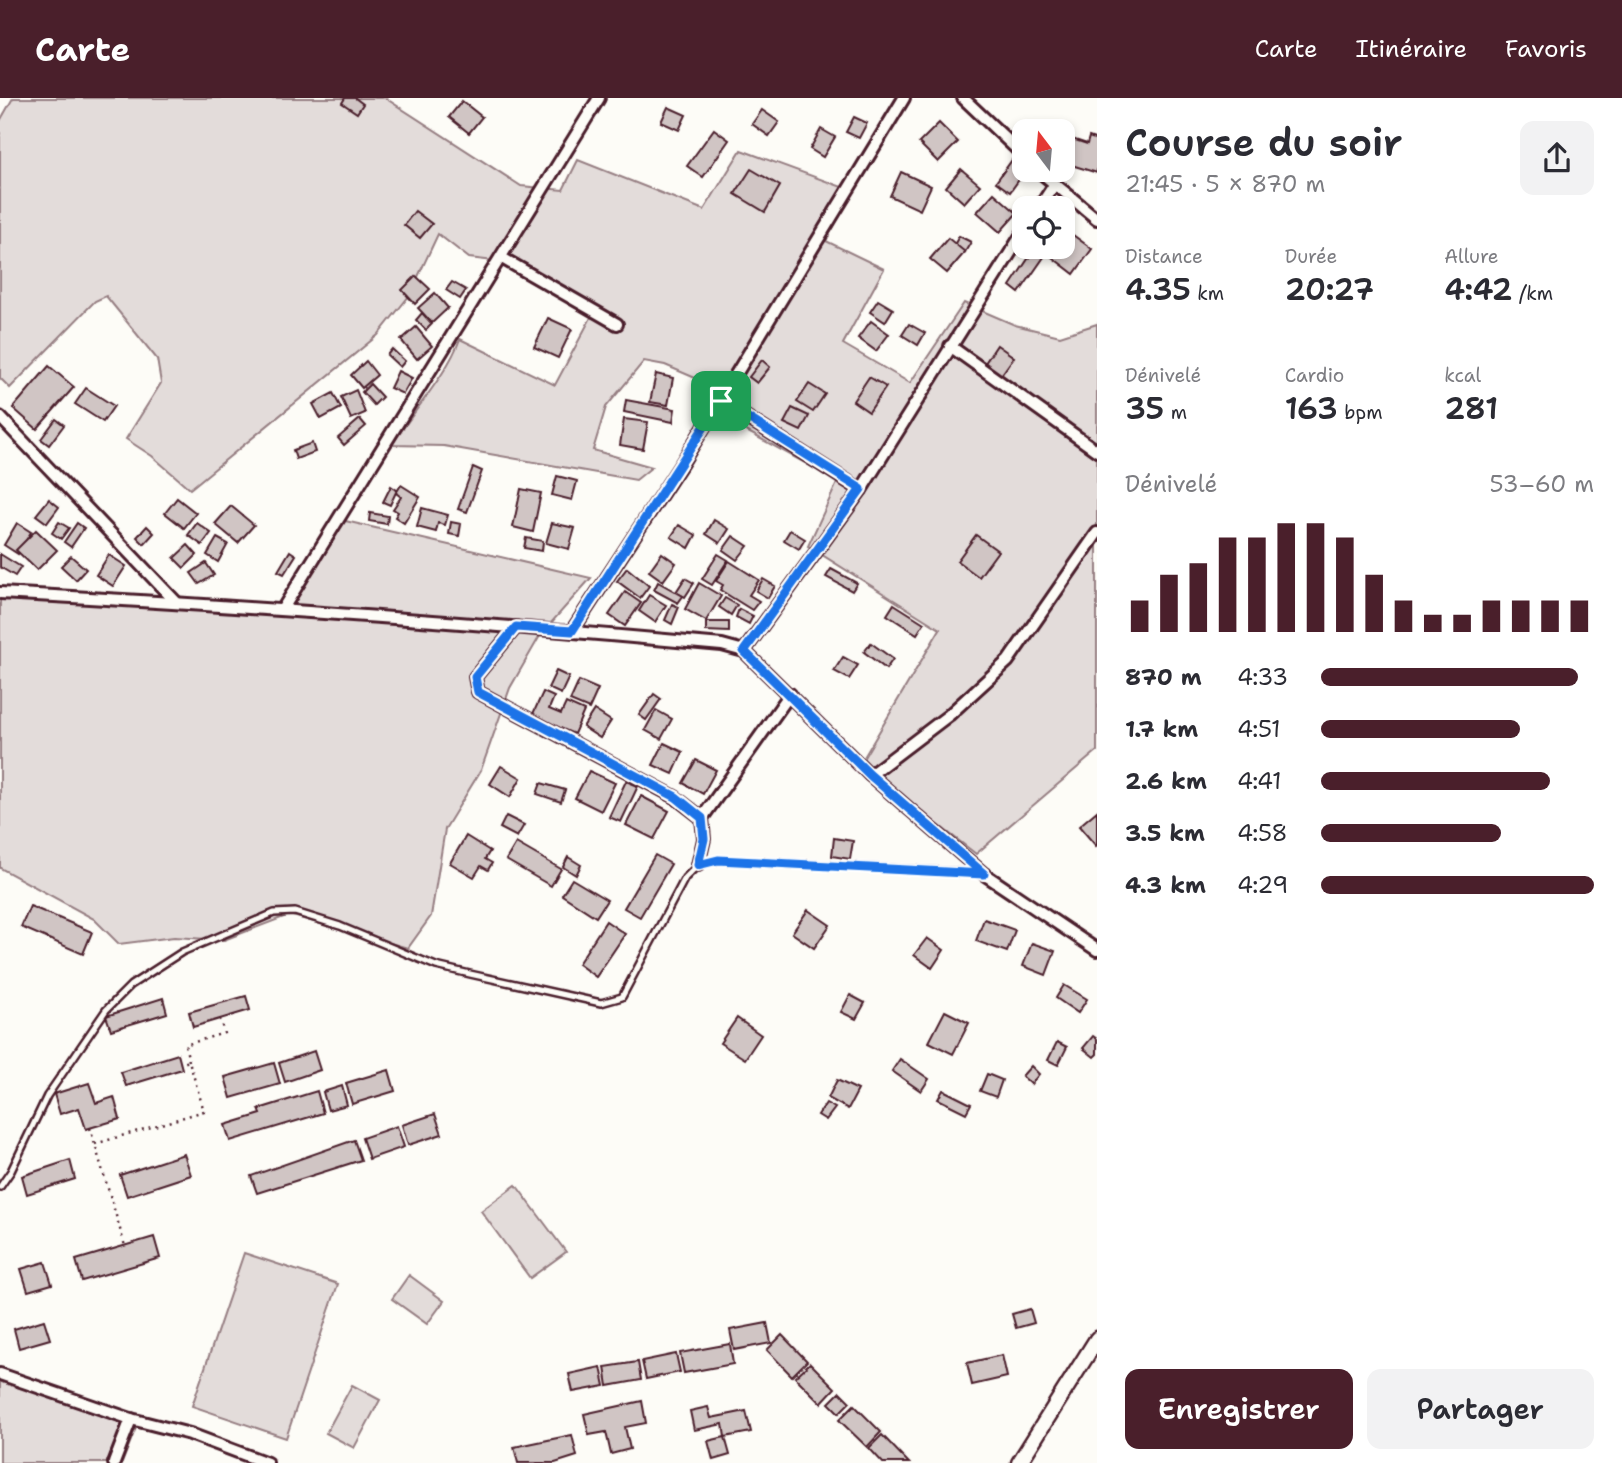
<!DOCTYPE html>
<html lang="fr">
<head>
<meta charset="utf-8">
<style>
	:root { --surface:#fff; --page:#f2f2f3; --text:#2b2b33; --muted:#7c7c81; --accent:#4a1f2b }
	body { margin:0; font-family:"Shantell Sans",sans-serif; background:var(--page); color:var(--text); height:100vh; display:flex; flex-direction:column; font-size:26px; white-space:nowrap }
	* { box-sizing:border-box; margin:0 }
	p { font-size:23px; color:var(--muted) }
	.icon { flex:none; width:38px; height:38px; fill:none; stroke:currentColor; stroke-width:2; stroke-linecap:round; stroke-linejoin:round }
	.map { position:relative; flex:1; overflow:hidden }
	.side { display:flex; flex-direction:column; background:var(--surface); width:525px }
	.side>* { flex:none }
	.needle { width:46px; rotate:344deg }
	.controls { position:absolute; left:1012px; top:21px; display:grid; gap:14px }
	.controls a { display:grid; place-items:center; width:63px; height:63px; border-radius:14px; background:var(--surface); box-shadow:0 4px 10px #0003; font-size:35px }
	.pin { position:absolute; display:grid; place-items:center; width:60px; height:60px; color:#fff; margin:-30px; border-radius:14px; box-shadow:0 4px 10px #0006 }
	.round { display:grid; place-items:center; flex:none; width:74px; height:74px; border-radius:14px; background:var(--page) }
	.head { display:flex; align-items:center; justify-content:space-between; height:119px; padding:0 28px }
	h1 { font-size:38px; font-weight:600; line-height:52px }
	.figures { display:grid; grid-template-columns:repeat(3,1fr); gap:10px; height:119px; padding:7px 28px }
	.figures div { display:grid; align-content:center }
	.figures b { font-size:30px; font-weight:600 }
	.figures small { font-size:19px; font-weight:400 }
	.figures p { font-size:19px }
	.chart { height:196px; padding:14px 28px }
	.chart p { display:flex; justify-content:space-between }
	.chart svg { width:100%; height:126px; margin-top:7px; stroke:var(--accent); stroke-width:6 }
	.cta { display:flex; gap:14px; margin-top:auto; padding:14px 28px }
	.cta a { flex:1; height:80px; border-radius:14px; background:var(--accent); color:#fff; font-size:28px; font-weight:600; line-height:80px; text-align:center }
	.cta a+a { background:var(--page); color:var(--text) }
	ul { padding:0 28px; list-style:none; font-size:23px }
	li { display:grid; grid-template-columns:112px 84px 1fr; align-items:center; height:52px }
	li i { height:18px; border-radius:9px; background:var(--accent) }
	header { display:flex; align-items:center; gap:42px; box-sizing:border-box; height:98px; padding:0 35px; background:var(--accent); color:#fff }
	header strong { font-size:33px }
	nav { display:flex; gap:38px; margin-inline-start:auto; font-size:24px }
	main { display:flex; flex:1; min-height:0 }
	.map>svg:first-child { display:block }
</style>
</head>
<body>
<header>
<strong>Carte</strong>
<nav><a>Carte</a><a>Itinéraire</a><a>Favoris</a></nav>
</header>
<main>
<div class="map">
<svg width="1097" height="1365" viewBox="0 0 1097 1365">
	<rect width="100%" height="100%" fill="#fdfcf7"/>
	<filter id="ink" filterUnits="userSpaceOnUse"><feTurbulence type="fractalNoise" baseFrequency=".0143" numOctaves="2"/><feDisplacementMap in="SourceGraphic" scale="14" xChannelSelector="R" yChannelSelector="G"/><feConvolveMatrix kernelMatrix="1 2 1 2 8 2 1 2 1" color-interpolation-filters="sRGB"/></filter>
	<g filter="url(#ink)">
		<g fill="#e3dcda" stroke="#967e82" stroke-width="2">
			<path d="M13,0H385L521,88L563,92L578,62L704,112L741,52L853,93L826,143L884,171L843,246L910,285L964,205L1015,227L1060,238L1097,226V653L976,756L860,666L940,531L808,448L838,383L717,317L728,294L665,267L644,263L606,309L593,352L652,369L636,382L444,348L392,347C413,313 447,277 460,241L555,287L595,212L494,163L469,160L438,136L409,198L378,237L190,391L152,358L126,341L161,285L157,261L106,198L95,203L10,290L0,280V23Z"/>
			<path d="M341,422L591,480L541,536L510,590L481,672L445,731L431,818L408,850L289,817L224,842L174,839L119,846L94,821L0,770V494L158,505L283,506Z"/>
			<path d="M516,1087L566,1154L530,1180L481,1113Z"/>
			<path d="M244,1155L338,1186L286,1340L192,1308Z"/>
			<path d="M409,1177L444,1203L427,1226L392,1201Z"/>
			<path d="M0,1281L137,1327L122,1365H0Z"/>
			<path d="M352,1287L380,1302L354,1350L326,1335Z"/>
		</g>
		<g fill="#d0c5c4" stroke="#4a1f2b" stroke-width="2">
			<path d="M345,0H355L363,6L357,15L342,5Z"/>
			<path d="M462,3L482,19L469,35L449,19Z"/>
			<path d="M668,9L686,17L679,32L661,24Z"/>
			<path d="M762,12L779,24L769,38L752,26Z"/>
			<path d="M854,19L867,25L859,40L846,34Z"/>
			<path d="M939,25L958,44L938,64L919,45Z"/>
			<path d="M714,31L729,42L703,79L687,68Z"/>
			<path d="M821,31L835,39L823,59L810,51Z"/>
			<path d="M1089,39L1097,42V75L1065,65L1072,41L1087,46Z"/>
			<path d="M1012,62L1026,72L1010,94L996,84Z"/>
			<path d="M751,71L780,88L765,114L735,96Z"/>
			<path d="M961,71L980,87L964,105L946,89Z"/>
			<path d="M901,74L931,88L920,112L890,98Z"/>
			<path d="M994,95L1017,115L1000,134L977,114Z"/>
			<path d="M415,113L432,126L420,140L404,127Z"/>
			<path d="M1062,129L1092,151L1074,176L1044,153L1048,149H1062Z"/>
			<path d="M959,138L971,144L965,154L954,147Z"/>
			<path d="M948,140L965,154L947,175L930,161Z"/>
			<path d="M1034,152L1044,159L1019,195L1010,188Z"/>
			<path d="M416,178L430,191L415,206L402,192Z"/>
			<path d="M452,184L466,192L460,201L446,192Z"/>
			<path d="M435,195L448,210L432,225L418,210Z"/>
			<path d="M878,202L893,211L885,224L870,214Z"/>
			<path d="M422,215L432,226L426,232L416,222Z"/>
			<path d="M548,220L572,231L558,260L534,249Z"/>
			<path d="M871,223L889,236L876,253L858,240Z"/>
			<path d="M909,226L925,235L918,247L902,237Z"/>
			<path d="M416,229L432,248L417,261L401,242Z"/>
			<path d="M997,247L1014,259L999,280L983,268Z"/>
			<path d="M392,251L405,263L400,269L387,257Z"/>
			<path d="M762,262L770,269L757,285L749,279Z"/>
			<path d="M366,263L377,277L362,290L351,277Z"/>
			<path d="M49,268L74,289L37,331L13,310Z"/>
			<path d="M398,273L412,280L403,296L390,290Z"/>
			<path d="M656,276L673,280L668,307L650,304Z"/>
			<path d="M869,279L886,289L869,314L853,303Z"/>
			<path d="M370,286L382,299L374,307L362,294Z"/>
			<path d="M809,286L825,296L813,314L797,304Z"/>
			<path d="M86,290L114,308L103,324L75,306Z"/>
			<path d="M356,292L365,315L351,321L341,299Z"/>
			<path d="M333,295L341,310L321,321L313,306Z"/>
			<path d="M626,302L675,311L673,324L624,314Z"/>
			<path d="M792,310L809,318L801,333L784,325Z"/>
			<path d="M56,321L64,327L49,347L41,341Z"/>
			<path d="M360,321L366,328L344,347L338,340Z"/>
			<path d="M624,321L648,324L643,351L620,347Z"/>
			<path d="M312,345L315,354L296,361L293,352Z"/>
			<path d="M473,369L482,373L467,414L458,411Z"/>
			<path d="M557,378L577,383L572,402L552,397Z"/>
			<path d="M401,387L420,399L404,425L395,419L398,414L393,411L401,399L396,395Z"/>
			<path d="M391,388L397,392L390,407L383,404Z"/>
			<path d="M521,391L541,395L533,434L513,429Z"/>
			<path d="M177,400L196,415L184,430L165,415Z"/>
			<path d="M49,401L59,409L47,425L36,417Z"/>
			<path d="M231,408L254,427L238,445L215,426Z"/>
			<path d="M422,410L448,417L445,427L438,425L436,434L417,429Z"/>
			<path d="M370,415L388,418L387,426L369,423Z"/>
			<path d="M714,422L729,431L720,445L706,436Z"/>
			<path d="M59,424L69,430L61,441L52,435Z"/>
			<path d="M451,424L461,426L459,438L449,436Z"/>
			<path d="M17,425L31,434L18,456L4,447Z"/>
			<path d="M77,425L84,430L71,449L64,444Z"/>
			<path d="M197,425L211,435L202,447L188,437Z"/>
			<path d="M552,425L575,430L569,451L546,445Z"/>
			<path d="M679,427L696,437L689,450L671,439Z"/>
			<path d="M147,428L154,435L144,446L137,439Z"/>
			<path d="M36,432L57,452L37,472L16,452Z"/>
			<path d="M790,432L805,441L799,451L784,442Z"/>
			<path d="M976,437L998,453L979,479L957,463Z"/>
			<path d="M733,438L748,448L737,462L723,452Z"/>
			<path d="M217,440L228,446L218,464L207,457Z"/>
			<path d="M526,440L543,443L542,453L524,450Z"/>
			<path d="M188,447L197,457L184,470L174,460Z"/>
			<path d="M290,453L296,457L284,476L278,473Z"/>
			<path d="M662,455L676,465L663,483L649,473Z"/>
			<path d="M0,456L21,469L15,478L0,469Z"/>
			<path d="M718,456L728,462L712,487L702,481Z"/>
			<path d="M109,457L126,468L113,488L96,477Z"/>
			<path d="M71,458L86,471L76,482L61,468Z"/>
			<path d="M729,463L759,482L749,497L759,503L752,512L720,492L723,487L716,483Z"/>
			<path d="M206,465L214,477L199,486L191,475Z"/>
			<path d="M627,470L649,488L640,500L617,483Z"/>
			<path d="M831,471L857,485L852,493L826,479Z"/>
			<path d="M685,480L694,485L685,499L676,494Z"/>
			<path d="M763,481L775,488L768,500L756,493Z"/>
			<path d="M658,484L683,498L678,505L654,492Z"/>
			<path d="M699,485L721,498L706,523L685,511Z"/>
			<path d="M625,494L641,505L625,528L609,517Z"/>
			<path d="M649,497L666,507L655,524L639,513Z"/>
			<path d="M725,500L737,507L731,517L719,509Z"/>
			<path d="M672,506L679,509L672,526L665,522Z"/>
			<path d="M894,506L924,525L917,536L887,517Z"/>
			<path d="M739,511L753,518L749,526L736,519Z"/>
			<path d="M706,524H729V534L706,533Z"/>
			<path d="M871,545L893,561L886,571L864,554Z"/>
			<path d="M843,559L858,567L849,581L834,573Z"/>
			<path d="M556,573L569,579L561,596L548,590Z"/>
			<path d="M579,583L598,591L589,611L570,603Z"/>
			<path d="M543,594L554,599L549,611L561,616L566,605L584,613L574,636L532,618Z"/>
			<path d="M654,596L661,601L646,622L639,617Z"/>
			<path d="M594,612L611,623L600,640L583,629Z"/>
			<path d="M656,612L672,621L661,641L645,632Z"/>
			<path d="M664,645L683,654L673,676L653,667Z"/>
			<path d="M696,662L716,672L703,696L683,685Z"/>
			<path d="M501,668L521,680L510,699L490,686Z"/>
			<path d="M589,673L615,685L601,713L575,700Z"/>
			<path d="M626,683L638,688L621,724L609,719Z"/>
			<path d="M541,685L565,692L561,704L537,696Z"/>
			<path d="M641,698L669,713L654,741L626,727Z"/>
			<path d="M1097,713V747L1096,748L1079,728Z"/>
			<path d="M506,718L524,727L517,739L500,730Z"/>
			<path d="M466,738L490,753L485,761L492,765L488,772L481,768L474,779L450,765Z"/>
			<path d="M834,740L853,743L850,761L832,758Z"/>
			<path d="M516,745L561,771L551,788L506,762Z"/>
			<path d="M655,757L671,766L640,819L624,810Z"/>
			<path d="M568,759L581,767L576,777L563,769Z"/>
			<path d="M572,781L607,802L596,819L562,797Z"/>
			<path d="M30,808L92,834L83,856L21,829Z"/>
			<path d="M808,812L830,827L814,850L792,835Z"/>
			<path d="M984,821L1015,832L1007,854L976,843Z"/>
			<path d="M606,823L625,836L596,879L578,866Z"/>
			<path d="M927,840L944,852L932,870L914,857Z"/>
			<path d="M1032,845L1055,853L1046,877L1023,868Z"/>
			<path d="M1064,887L1087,901L1078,915L1056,900Z"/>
			<path d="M850,897L865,905L856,921L841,914Z"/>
			<path d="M246,898L250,912L193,929L189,914Z"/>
			<path d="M163,900L167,915L111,932L106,918Z"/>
			<path d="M945,913L969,925L953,956L929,944Z"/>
			<path d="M737,920L761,937L745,961L720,945Z"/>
			<path d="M1093,938L1097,941V956L1094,959L1083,950Z"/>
			<path d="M1057,944L1067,949L1058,967L1048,962Z"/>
			<path d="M314,953L320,972L285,984L279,965Z"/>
			<path d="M178,956L182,971L126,988L121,974Z"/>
			<path d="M900,961L929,981L921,993L892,973Z"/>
			<path d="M274,965L280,986L231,1000L225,979Z"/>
			<path d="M1031,968L1039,976L1031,986L1022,978Z"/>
			<path d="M389,972L395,993L352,1006L346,985Z"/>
			<path d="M987,976L1002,982L996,999L980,993Z"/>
			<path d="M837,982L858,992L848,1011L828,1000Z"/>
			<path d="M89,985L96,1005L114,999L120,1021L86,1031L79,1010L60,1016L54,996Z"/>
			<path d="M342,988L347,1007L328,1012L323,994Z"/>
			<path d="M943,992L971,1006L966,1015L938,1001Z"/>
			<path d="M317,993L323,1015L230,1043L225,1027L261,1016L259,1011Z"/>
			<path d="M826,1005L835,1010L826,1022L818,1017Z"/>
			<path d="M435,1016L442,1036L408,1047L402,1027Z"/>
			<path d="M397,1028L404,1049L369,1061L362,1040Z"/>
			<path d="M354,1042L361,1062L257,1095L251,1078Z"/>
			<path d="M184,1056L191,1077L127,1098L120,1077Z"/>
			<path d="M70,1062L75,1081L27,1096L22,1078Z"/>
			<path d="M154,1139L160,1160L82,1183L76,1162Z"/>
			<path d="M45,1164L52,1186L28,1193L21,1171Z"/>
			<path d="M1030,1211L1034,1225L1016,1230L1012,1216Z"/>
			<path d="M44,1222L50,1241L19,1250L14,1231Z"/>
			<path d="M767,1225L771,1245L734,1252L730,1232Z"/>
			<path d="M782,1237L807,1263L792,1278L767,1252Z"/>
			<path d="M730,1246L733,1266L684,1275L680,1255Z"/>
			<path d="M676,1256L680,1274L646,1281L642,1263Z"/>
			<path d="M1002,1257L1007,1279L972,1287L967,1265Z"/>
			<path d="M638,1264L641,1282L608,1288L605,1269Z"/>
			<path d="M810,1265L835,1290L821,1305L795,1279Z"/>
			<path d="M601,1269L605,1288L573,1294L569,1276Z"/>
			<path d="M840,1294L850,1304L839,1315L829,1305Z"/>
			<path d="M642,1303L646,1325L625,1329L630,1351L611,1356L606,1334L589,1337L584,1316Z"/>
			<path d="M854,1307L881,1334L867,1349L839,1322Z"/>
			<path d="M708,1309L711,1320L746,1313L751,1334L725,1339L723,1326L694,1332L690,1313Z"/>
			<path d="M572,1337L577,1358L555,1365H518L514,1349Z"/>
			<path d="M882,1337L909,1365H883L869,1350Z"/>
			<path d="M725,1339L730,1357L713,1362L708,1343Z"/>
		</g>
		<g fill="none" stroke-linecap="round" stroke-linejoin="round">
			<g stroke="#4a1f2b" stroke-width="10">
				<path id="service" d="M0,1089L11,1073L47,998L106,912L131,887L182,854L274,815L295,814L340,828L436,868L470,876L601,905L622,899L685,780L698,767L718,762L982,775"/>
			</g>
			<g stroke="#4a1f2b" stroke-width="16">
				<g id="minor">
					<path d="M963,0L1024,58"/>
					<path d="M1038,72L1097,121"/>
					<path d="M1039,110L1054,87"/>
					<path d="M502,160L617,226"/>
					<path d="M950,248L1097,353"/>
					<path d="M721,303L861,392"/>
					<path d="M0,319L176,504"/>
					<path d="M0,495C241,508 482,525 722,547L744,553L870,677L984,776L1097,852"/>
					<path d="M282,512L599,0"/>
					<path d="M516,529L475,579L478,594L675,699L702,720"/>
					<path d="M572,533L682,365L904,0"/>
					<path d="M744,553L861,392L1024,133"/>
					<path d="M870,677L949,617L1008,563L1097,435"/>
					<path d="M698,767L704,741L702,720L790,596"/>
					<path d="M0,1276L131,1321L190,1336L267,1365"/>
					<path d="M114,1365L131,1321"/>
				</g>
			</g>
			<g stroke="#4a1f2b" stroke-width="19">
				<path id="secondary" d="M1019,1365L1097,1241"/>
			</g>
			<g stroke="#4a1f2b" stroke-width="2.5" stroke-dasharray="2 5" stroke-linecap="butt">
				<path d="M189,963L185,947L224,935L220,921"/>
				<path d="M90,1030L125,1148"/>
				<path d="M95,1046L204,1013L189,963L180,966"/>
			</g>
			<use href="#service" stroke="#fdfcf7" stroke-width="5"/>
			<use href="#minor" stroke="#fdfcf7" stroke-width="10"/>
			<use href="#secondary" stroke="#fdfcf7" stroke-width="14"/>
		</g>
	</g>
	<g fill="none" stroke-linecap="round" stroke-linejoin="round" filter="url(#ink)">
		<g stroke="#fff" stroke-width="14">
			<path id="route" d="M721,303L861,391L744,553L870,677L984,776L718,762L698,767L704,741L702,720L676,699L478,594L475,579L516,529L572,533Z"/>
		</g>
		<use href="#route" stroke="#1a73e8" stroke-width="9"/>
	</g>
</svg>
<div class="controls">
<a><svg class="needle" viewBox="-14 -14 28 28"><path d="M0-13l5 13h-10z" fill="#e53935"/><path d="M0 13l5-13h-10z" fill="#7c7c81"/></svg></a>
<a><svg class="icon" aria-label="locate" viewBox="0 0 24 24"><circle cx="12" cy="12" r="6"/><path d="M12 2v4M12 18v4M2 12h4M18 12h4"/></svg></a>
</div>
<div class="pin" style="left:721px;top:303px;background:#1e9e55"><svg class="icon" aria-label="arrive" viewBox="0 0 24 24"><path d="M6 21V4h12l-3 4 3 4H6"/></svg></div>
</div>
<section class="side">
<div class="head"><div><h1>Course du soir</h1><p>21:45 · 5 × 870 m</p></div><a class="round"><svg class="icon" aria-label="share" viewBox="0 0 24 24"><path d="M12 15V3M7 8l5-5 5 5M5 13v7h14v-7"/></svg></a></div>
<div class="figures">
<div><p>Distance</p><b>4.35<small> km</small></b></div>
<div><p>Durée</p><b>20:27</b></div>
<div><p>Allure</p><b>4:42<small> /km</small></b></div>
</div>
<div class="figures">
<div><p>Dénivelé</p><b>35<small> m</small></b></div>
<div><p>Cardio</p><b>163<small> bpm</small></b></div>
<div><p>kcal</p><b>281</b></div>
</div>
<div class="chart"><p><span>Dénivelé</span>53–60 m</p>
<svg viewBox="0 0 160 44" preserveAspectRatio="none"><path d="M5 44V33M15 44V24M25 44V20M35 44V11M45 44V11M55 44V6M65 44V6M75 44V11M85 44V24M95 44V33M105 44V38M115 44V38M125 44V33M135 44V33M145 44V33M155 44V33"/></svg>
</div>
<ul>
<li><b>870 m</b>4:33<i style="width:94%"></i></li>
<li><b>1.7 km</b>4:51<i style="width:73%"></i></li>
<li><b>2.6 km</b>4:41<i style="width:84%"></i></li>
<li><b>3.5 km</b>4:58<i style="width:66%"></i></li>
<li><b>4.3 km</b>4:29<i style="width:100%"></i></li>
</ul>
<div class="cta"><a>Enregistrer</a><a>Partager</a></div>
</section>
</main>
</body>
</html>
